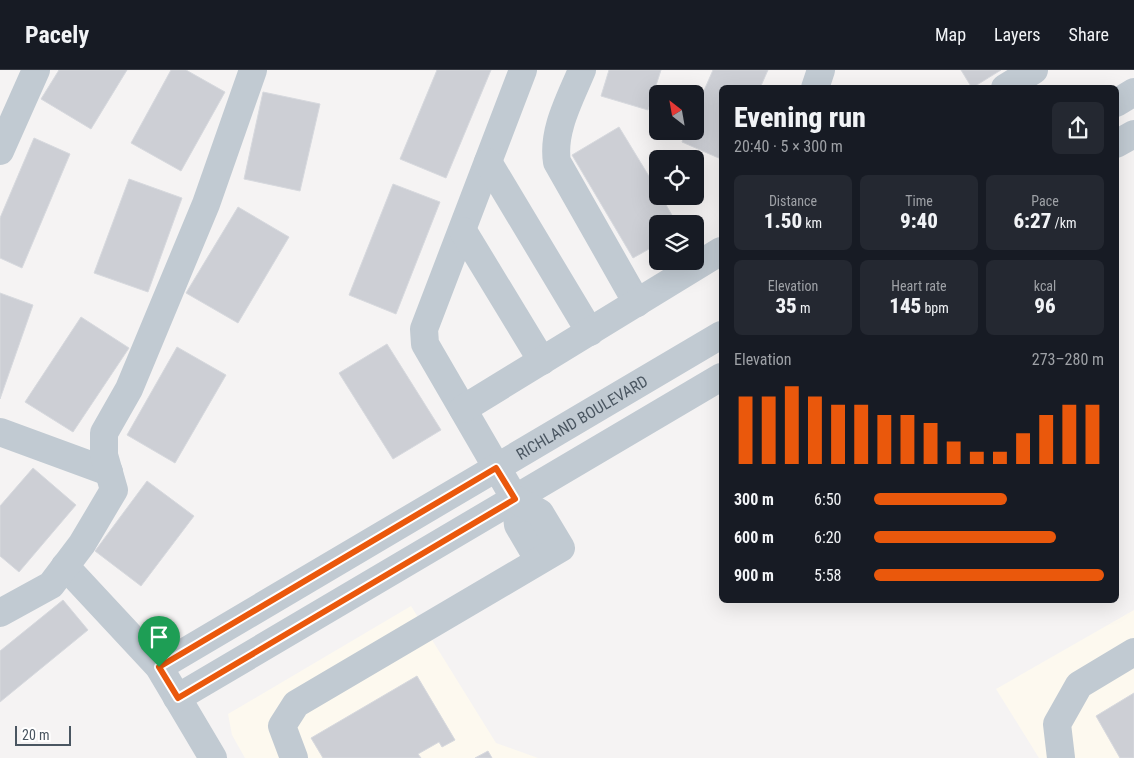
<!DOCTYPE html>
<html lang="en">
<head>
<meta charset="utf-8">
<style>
	:root { --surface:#171b24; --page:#242831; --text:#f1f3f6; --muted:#9ea1a6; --line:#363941; --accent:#ea580c }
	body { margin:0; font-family:"Roboto Condensed",sans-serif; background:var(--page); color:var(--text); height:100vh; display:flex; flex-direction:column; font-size:19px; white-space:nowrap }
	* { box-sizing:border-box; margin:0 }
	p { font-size:16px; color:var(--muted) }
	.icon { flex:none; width:28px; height:28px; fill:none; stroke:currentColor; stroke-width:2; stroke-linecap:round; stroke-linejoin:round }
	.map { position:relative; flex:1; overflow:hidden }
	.details { position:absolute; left:719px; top:15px; width:400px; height:518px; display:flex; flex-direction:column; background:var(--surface); border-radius:8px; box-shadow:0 5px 20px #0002 }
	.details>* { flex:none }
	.needle { width:32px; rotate:329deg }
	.fabs { position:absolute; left:649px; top:15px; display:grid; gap:10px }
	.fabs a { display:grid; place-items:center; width:55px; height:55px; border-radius:8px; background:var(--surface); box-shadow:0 5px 20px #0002; font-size:25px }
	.scale { position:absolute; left:15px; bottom:12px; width:56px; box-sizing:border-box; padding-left:5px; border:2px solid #4a5661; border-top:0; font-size:14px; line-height:18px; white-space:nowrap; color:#4a5661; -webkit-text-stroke:4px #fff; paint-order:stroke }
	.pin { position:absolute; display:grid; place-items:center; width:42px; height:42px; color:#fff; margin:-51px -21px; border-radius:50% 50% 50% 0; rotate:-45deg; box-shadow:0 0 5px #0007 }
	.pin .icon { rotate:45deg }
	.round { display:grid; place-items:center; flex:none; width:52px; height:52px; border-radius:8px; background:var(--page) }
	.overview { display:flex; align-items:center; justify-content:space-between; height:85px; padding:0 15px }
	h1 { font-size:28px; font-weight:800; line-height:38px }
	.figures { display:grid; grid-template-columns:repeat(3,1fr); gap:8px; height:85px; padding:5px 15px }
	.figures div { display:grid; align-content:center; border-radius:8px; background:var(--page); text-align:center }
	.figures b { font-size:21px; font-weight:800 }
	.figures small { font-size:14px; font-weight:400 }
	.figures p { font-size:14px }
	.chart { height:140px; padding:10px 15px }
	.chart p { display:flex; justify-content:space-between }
	.chart svg { width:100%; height:90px; margin-top:5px; stroke:var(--accent); stroke-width:6 }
	ul { padding:0 15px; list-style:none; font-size:16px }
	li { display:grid; grid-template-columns:80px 60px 1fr; align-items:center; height:38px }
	li i { height:12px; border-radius:6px; background:var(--accent) }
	header { display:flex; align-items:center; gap:30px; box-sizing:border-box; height:70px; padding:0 25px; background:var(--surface); border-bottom:1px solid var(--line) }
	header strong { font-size:24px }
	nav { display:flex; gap:28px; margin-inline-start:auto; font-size:18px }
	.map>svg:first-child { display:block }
</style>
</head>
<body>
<header>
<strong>Pacely</strong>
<nav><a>Map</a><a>Layers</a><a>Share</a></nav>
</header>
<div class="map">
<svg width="1134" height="688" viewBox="0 0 1134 688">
	<rect width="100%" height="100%" fill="#f5f3f3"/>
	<g fill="#fdf9ef">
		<path d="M411,536L496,673L538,688H245L232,665L228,644Z"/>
		<path d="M1134,540V688H1039L996,619Z"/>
	</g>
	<g fill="#cdcfd5" stroke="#d7d9de">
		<path d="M59,0H127L91,59L41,29Z"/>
		<path d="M171,0H186L225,22L181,101L131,73Z"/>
		<path d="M437,0H491L446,108L400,89Z"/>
		<path d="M609,0H661L648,40L601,26Z"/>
		<path d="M713,0H768L760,18H721V89L682,72L686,61H695V41Z"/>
		<path d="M961,0H1001L972,18Z"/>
		<path d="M263,22L320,34L300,121L244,109Z"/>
		<path d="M619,57L658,121V126H661L677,154H658V174L633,188L572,85Z"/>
		<path d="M34,68L70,84L22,198L0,188V148Z"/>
		<path d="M129,109L182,128L148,222L94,203Z"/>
		<path d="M393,114L440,132L396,244L349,225Z"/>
		<path d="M238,137L289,167L238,253L186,223Z"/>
		<path d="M0,223L33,235L0,329Z"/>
		<path d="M81,247L129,278L73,362L25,332Z"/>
		<path d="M387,274L441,360L393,389L339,303Z"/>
		<path d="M177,277L226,305L175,393L127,365Z"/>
		<path d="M33,398L76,435L19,502L0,486V436Z"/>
		<path d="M147,411L194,446L141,516L95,481Z"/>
		<path d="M63,530L88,560L0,632V581Z"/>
		<path d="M417,606L455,670L442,677L439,672L418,684L421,688H323L311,668Z"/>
		<path d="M1134,623V688H1120L1096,646Z"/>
		<path d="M488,681L492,688H475Z"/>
	</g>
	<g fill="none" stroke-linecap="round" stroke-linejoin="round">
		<g stroke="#c1cad2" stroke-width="28">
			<path d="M523,0L424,259L425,274L515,429L518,455L538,489"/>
			<path d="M582,0C570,29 552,61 557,92L637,233"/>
			<path d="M815,18L821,0"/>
			<path d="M1005,18L1034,0"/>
			<path d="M1116,33L1134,22"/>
			<path d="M1116,74L1134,64"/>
			<path d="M0,81L36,0"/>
			<path d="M488,92L590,262"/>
			<path d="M463,161L542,291"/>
			<path d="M463,339L721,181"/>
			<path d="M0,362L109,402"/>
			<path d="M65,496L159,597L213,688"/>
			<path d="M0,543L51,515L82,474L114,420L104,385V363L129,319L206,134L253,0"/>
			<path id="s1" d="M159,597L721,265"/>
			<path d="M177,628L721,307"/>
			<path d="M294,688L282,656L296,634L561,478L540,443L515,429"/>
			<path d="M1061,688L1057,654L1079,615L1134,582"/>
		</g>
	</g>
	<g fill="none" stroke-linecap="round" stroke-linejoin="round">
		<g stroke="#fff" stroke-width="10">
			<path id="route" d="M496,398L515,429L178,628L159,597Z"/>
		</g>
		<use href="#route" stroke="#ea580c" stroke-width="6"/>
	</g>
	<g text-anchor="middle" stroke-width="5" stroke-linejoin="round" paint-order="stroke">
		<g font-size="16" fill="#4a5661" stroke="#fff">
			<text dy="6" stroke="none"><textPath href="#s1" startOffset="491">RICHLAND BOULEVARD</textPath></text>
		</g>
	</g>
</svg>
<div class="fabs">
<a><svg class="needle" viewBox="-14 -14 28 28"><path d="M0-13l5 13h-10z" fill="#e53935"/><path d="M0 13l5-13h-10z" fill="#9ea1a6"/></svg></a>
<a><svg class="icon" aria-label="locate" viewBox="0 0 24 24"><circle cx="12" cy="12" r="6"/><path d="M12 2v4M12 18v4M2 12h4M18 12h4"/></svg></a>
<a><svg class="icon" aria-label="layers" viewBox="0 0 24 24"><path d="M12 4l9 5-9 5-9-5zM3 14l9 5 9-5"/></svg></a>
</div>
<div class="scale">20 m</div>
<div class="pin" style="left:159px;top:597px;background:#1e9e55"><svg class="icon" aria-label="arrive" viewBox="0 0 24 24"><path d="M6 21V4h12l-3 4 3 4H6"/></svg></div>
<section class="details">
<div class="overview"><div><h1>Evening run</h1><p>20:40 · 5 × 300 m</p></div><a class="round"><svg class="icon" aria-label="share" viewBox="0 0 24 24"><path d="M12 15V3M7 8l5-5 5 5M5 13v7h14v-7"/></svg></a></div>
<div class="figures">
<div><p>Distance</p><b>1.50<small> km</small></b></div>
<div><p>Time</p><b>9:40</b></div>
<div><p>Pace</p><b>6:27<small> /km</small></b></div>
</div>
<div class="figures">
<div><p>Elevation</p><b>35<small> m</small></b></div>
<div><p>Heart rate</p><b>145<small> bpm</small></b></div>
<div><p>kcal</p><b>96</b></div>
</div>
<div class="chart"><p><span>Elevation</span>273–280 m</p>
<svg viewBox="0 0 160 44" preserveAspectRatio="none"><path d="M5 44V11M15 44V11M25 44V6M35 44V11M45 44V15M55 44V15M65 44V20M75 44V20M85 44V24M95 44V33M105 44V38M115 44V38M125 44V29M135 44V20M145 44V15M155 44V15"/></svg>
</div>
<ul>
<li><b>300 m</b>6:50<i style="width:58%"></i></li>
<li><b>600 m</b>6:20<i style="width:79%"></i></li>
<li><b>900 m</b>5:58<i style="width:100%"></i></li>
</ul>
</section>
</div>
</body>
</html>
